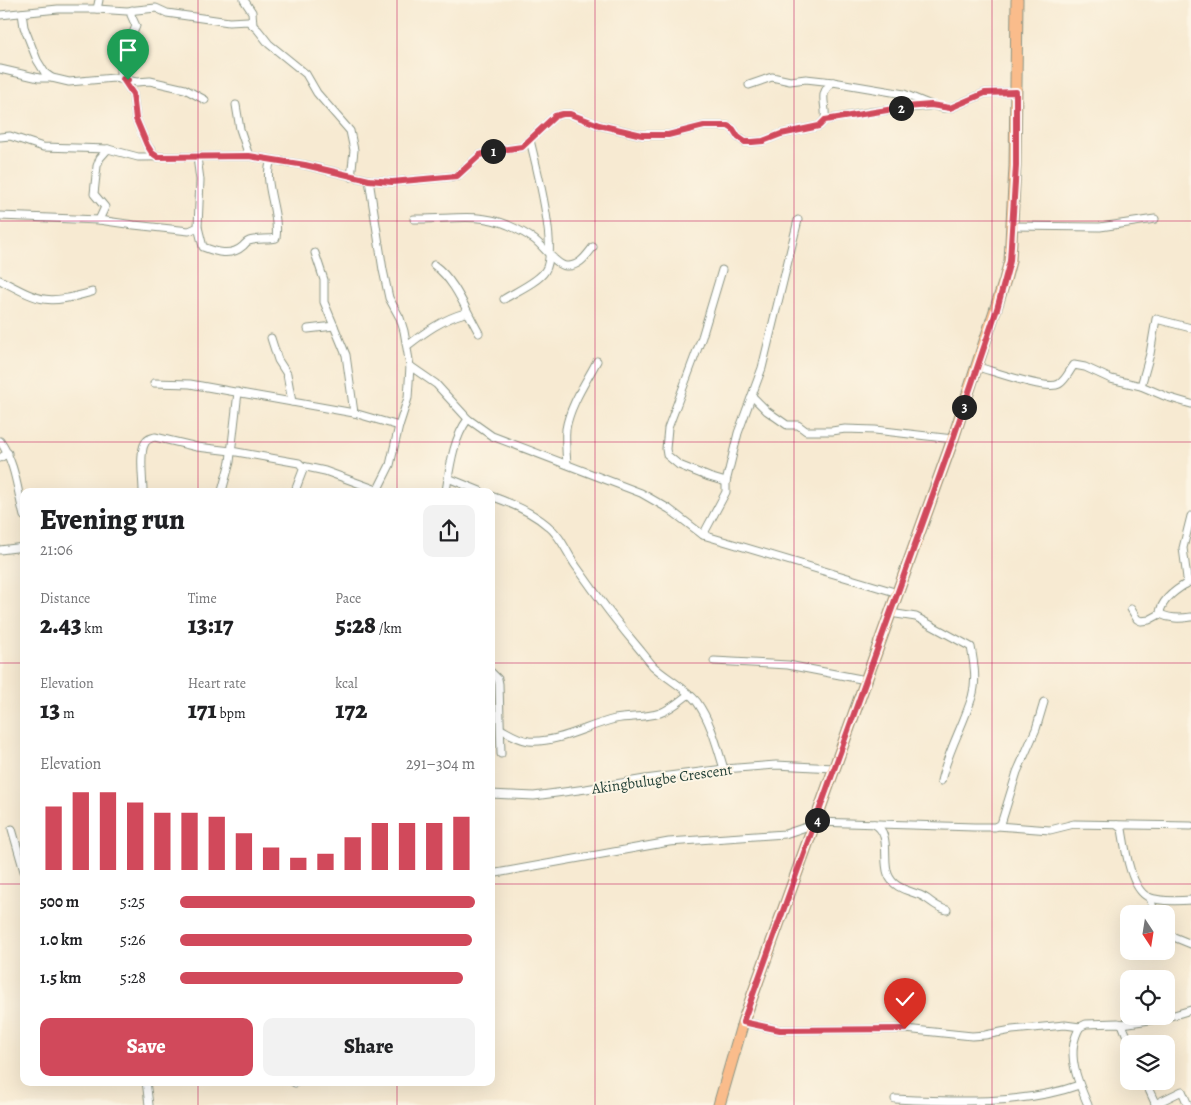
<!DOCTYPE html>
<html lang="en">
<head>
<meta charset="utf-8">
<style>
	:root { --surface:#fff; --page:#f2f2f2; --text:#202124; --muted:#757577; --accent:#d1495b }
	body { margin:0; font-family:Alegreya,serif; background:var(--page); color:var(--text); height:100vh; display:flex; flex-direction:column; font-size:19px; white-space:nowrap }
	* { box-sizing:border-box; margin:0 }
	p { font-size:16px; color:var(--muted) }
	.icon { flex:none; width:28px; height:28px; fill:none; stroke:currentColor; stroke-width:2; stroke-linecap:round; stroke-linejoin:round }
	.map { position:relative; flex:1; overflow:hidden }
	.sheet { position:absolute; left:20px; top:488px; width:475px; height:598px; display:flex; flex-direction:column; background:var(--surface); border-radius:10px; box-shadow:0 5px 20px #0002 }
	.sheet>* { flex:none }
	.needle { width:32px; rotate:168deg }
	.tools { position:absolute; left:1120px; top:905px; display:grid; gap:10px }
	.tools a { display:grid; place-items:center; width:55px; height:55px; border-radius:10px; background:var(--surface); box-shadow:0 5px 20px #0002; font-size:25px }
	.pin { position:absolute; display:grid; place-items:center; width:42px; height:42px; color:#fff; margin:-51px -21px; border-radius:50% 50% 50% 0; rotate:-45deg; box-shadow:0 0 5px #0007 }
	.pin .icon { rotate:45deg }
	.km { position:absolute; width:25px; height:25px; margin:-12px; border-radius:50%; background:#222; color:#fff; font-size:14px; line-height:25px; text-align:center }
	.round { display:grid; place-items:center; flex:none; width:52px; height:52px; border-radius:10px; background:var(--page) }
	.overview { display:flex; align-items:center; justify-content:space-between; height:85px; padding:0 20px }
	h1 { font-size:28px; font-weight:800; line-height:38px }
	.stats { display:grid; grid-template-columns:repeat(3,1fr); gap:8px; height:85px; padding:5px 20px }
	.stats div { display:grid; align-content:center }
	.stats b { font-size:25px; font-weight:800 }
	.stats small { font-size:14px; font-weight:400 }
	.stats p { font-size:14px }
	.chart { height:140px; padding:10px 20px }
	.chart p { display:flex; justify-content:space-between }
	.chart svg { width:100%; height:90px; margin-top:5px; stroke:var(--accent); stroke-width:6 }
	.button { display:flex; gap:10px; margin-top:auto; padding:10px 20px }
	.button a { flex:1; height:58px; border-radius:10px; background:var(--accent); color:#fff; font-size:20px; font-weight:800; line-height:58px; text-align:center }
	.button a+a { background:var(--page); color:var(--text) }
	ul { padding:0 20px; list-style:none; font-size:16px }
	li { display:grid; grid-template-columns:80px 60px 1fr; align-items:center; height:38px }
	li i { height:12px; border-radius:6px; background:var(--accent) }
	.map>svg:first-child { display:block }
</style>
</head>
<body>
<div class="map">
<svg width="1191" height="1105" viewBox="0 0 1191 1105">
	<rect width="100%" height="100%" fill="#fcf5e5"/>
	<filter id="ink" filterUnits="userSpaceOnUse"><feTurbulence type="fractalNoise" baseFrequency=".02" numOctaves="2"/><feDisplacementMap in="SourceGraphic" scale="10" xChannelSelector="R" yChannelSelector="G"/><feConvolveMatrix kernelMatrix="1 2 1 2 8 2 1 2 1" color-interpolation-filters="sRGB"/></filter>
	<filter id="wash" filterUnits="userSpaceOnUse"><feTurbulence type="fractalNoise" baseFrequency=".0096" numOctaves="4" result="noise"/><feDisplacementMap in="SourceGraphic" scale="20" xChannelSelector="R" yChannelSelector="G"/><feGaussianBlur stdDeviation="1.12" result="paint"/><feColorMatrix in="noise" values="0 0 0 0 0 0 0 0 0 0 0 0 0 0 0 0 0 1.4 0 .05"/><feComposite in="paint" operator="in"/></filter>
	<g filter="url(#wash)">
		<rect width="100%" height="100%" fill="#f7ead2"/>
	</g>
	<g filter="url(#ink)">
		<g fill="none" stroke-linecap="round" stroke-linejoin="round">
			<g stroke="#8b9483" stroke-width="9">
				<g id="minor">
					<path d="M244,0L252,12L253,25"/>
					<path d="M97,9L99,0"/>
					<path d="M132,10L131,15L136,26L133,33L126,40L120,52V74L133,94L136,119L147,145L153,153L158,157"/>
					<path d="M22,13L24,27L37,60L45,73L52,78L69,82L114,78L137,82L150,81L185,89L205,100"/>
					<path d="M0,15L58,9H97L127,11L156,8L167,13L229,22L248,21L258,30L269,44L306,74L317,93L350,131L354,150L351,177"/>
					<path d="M0,69L39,78H52"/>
					<path d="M749,85L772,77L790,81L806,79L833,82L904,94L931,105L942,108H950L985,93L1016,92"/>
					<path d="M236,105L240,129L249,156"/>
					<path d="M825,120L870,112L929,106"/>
					<path d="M0,137L10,136L43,147L108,149L138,157L249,156L305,165L369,180L392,182L457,176L480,155L494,151L522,147L555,116L563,114H570L599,125L642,135H668L704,126H728L733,129L738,137L745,142H752L763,141L781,134L819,126L825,120C827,103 817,94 833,82"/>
					<path d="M369,180L383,270L389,298L400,318L404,331L410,366L408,398L399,426L390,465L377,491"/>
					<path d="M0,216L99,220L134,225L189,231L198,227L200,180L197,157"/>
					<path d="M414,219C448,220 476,212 508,225C517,229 527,234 535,240C544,247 556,265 566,266C579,267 586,256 593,247"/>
					<path d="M99,220L105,207L94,194L97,166L100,158L108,149"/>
					<path d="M1013,226L1100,227L1155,219"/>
					<path d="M198,227L203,247C216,252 231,257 243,246C245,244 246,242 249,241C257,238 267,240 276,238C280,212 262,182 271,160"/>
					<path d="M315,253L324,280V302L346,355L354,413"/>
					<path d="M434,265C456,281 466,311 479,333"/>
					<path d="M722,270L702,337L668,428L666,449L667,455L679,465L709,477L726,482"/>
					<path d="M0,280C42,302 45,305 92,292"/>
					<path d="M504,299C515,292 538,282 545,271C559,251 536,165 530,140"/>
					<path d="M308,329L334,326"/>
					<path d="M271,338L278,360L287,374L292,402"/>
					<path d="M407,346C425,332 443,319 465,313L468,314"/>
					<path d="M410,366L436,384L468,419L492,436L641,493L669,509L703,535L898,593"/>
					<path d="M978,367C993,371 1047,391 1059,384C1066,380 1069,371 1074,365L1085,367L1111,379L1141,386L1167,397L1191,404"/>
					<path d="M154,383L190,384L309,405L354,413L399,426"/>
					<path d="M1141,386L1150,354L1156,319L1191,328"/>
					<path d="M752,396L767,411L787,425H798L806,431H832L845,429L875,430L953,439"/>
					<path d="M0,441C16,464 17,490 24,516"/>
					<path d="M0,458L8,453"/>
					<path d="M567,464C566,452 565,440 566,429C570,405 586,382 597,361"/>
					<path d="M448,478L480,491"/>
					<path d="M143,491C143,480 139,452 145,443C147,439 151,438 155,437L197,447L231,451L299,463L302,466L325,471L377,490"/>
					<path d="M222,491L230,462L238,392"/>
					<path d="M295,491L303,470L302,466"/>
					<path d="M446,491C450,467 453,439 468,419"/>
					<path d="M491,496C511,503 532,512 548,526C561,536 567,553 576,566C597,596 618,624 641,651C645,656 649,661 653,666C667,679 685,687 697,702C711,722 717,746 724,769"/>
					<path d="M703,535L726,492V482L738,433L762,368L798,220"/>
					<path d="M0,550L24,547"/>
					<path d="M1186,584L1187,578L1183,548L1191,516"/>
					<path d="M1131,609L1137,619L1141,621L1149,620L1160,614C1160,600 1180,587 1191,581"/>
					<path d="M890,613L916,617L971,647C974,663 977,681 972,697C963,726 948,751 941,781"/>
					<path d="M1160,614C1170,619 1179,619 1191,617"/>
					<path d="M714,661L788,665L866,680"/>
					<path d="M491,672L498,679L499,684L501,754"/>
					<path d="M501,729C510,734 519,740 529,741C559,743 586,726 615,719C630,716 645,718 660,713C671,709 680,701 689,694"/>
					<path d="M491,794L534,796L586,789L645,779L724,769L776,765L834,768"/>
					<path d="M816,822L974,827H995L1001,824L1017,772L1036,729L1044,702"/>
					<path d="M874,824C892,833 882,859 888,874C893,888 907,890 920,895C930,899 934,907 947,910"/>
					<path d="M1117,825L1122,829C1125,847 1130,888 1148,897C1160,902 1178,901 1191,900"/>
					<path d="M997,826L1050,830L1074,824L1191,826"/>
					<path d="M12,829L24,871"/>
					<path d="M491,874L669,842L785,834L815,824"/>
					<path d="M1150,898L1155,914"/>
					<path d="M1166,931L1169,935L1191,944"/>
					<path d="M743,1022L780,1030L905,1029L972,1036L985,1035L1012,1030L1065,1025L1080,1027L1086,1024L1118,1023L1122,1024L1164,1018L1191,1010"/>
					<path d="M1122,1024L1130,1044"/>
					<path d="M1080,1027C1065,1052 1077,1080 1088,1105"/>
					<path d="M146,1081L149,1105"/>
					<path d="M292,1081L295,1083"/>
					<path d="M1145,1081L1156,1105"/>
					<path d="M895,1099C954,1102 1024,1105 1079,1085"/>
					<path d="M1155,1104L1182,1091L1188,1105"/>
				</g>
			</g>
			<g stroke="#8b9483" stroke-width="13">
				<path id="primary" d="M719,1105L743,1022L953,439L1005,280L1010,261L1015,166L1017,0"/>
			</g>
			<use href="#minor" stroke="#fff" stroke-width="7"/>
			<use href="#primary" stroke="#fabc8b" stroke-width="11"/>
		</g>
	</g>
	<g fill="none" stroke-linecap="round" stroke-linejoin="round" filter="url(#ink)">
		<g stroke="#fff" stroke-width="10">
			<path id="route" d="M128,80L123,79L133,94L136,119L147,145L152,153L158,157L249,156L305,165L369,180L392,182L457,176L480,155L494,151L522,147L555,116L563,114H570L599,125L642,135H668L704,126H728L733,129L738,137L745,142H752L763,141L781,134L819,126L825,120L906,107L931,105L950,108L985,93L1016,92V166L1010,261L997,309L953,439L743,1022L780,1030L905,1029"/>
		</g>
		<use href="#route" stroke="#d1495b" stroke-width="6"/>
	</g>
	<path fill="none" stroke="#c2185b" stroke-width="1" stroke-opacity="0.55" d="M198,0V491M397,0V491M595,0V1105M794,0V1105M992,0V1105M0,221H1191M0,442H1191M0,663H24M491,663H1191M0,884H24M491,884H1191M198,1081V1105M397,1081V1105"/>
	<g text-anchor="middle" stroke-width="4" stroke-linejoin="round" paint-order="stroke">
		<g font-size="15" fill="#1f3d34" stroke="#fcf5e5">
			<text transform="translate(662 779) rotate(-8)" y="5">Akingbulugbe Crescent</text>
		</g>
	</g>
</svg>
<div class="tools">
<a><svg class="needle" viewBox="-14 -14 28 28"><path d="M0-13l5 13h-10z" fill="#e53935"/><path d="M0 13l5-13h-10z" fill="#757577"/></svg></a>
<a><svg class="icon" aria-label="locate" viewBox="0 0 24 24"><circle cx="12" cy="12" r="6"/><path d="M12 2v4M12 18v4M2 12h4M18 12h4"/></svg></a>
<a><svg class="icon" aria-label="layers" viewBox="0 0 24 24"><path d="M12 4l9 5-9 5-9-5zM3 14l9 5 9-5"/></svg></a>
</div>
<div class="pin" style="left:128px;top:80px;background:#1e9e55"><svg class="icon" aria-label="arrive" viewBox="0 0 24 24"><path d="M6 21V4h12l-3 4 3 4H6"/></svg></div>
<div class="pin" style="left:905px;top:1029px;background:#d93025"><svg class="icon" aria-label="check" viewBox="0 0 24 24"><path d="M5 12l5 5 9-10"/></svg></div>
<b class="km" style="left:493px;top:151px">1</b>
<b class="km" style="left:901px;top:108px">2</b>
<b class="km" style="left:964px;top:407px">3</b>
<b class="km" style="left:817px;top:820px">4</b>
<section class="sheet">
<div class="overview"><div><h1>Evening run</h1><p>21:06</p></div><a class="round"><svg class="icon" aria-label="share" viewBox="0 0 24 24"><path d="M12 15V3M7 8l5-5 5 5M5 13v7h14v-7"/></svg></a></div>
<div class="stats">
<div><p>Distance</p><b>2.43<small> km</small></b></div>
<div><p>Time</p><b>13:17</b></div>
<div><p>Pace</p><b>5:28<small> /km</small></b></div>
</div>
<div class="stats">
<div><p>Elevation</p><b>13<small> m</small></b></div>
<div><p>Heart rate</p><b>171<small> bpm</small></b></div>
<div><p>kcal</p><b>172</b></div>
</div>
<div class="chart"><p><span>Elevation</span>291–304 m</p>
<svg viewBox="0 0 160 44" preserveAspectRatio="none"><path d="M5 44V13M15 44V6M25 44V6M35 44V11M45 44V16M55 44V16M65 44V18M75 44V26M85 44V33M95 44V38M105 44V36M115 44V28M125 44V21M135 44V21M145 44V21M155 44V18"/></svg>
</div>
<ul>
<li><b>500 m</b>5:25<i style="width:100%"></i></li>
<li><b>1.0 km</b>5:26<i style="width:99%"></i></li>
<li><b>1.5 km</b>5:28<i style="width:96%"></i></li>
</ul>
<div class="button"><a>Save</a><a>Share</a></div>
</section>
</div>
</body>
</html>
